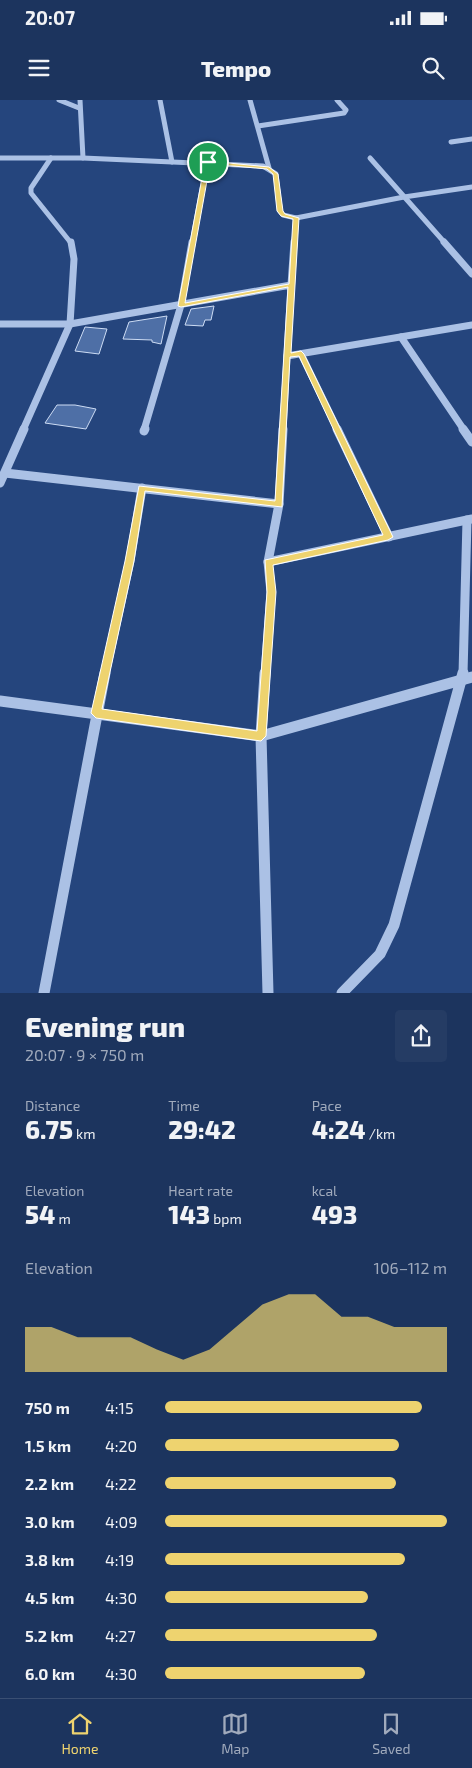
<!DOCTYPE html>
<html lang="en">
<head>
<meta charset="utf-8">
<style>
	:root { --surface:#1c345e; --page:#253c64; --text:#f1f3f6; --muted:#a0aabc; --line:#3a4f73; --accent:#eed36f }
	body { margin:0; font-family:"Exo 2",sans-serif; background:var(--page); color:var(--text); height:100vh; display:flex; flex-direction:column; font-size:19px; white-space:nowrap }
	* { box-sizing:border-box; margin:0 }
	p { font-size:16px; color:var(--muted) }
	.icon { flex:none; width:28px; height:28px; fill:none; stroke:currentColor; stroke-width:2; stroke-linecap:round; stroke-linejoin:round }
	.map { position:relative; height:893px; overflow:hidden }
	.drawer { display:flex; flex-direction:column; background:var(--surface); flex:1 }
	.drawer>* { flex:none }
	.pin { position:absolute; display:grid; place-items:center; width:42px; height:42px; color:#fff; margin:-21px; border:2px solid #fff; border-radius:50%; box-shadow:0 1px 5px #0007 }
	.round { display:grid; place-items:center; flex:none; width:52px; height:52px; border-radius:5px; background:var(--page) }
	.headline { display:flex; align-items:center; justify-content:space-between; height:85px; padding:0 25px }
	h1 { font-size:28px; font-weight:800; line-height:38px }
	.stats { display:grid; grid-template-columns:repeat(3,1fr); gap:8px; height:85px; padding:5px 25px }
	.stats div { display:grid; align-content:center }
	.stats b { font-size:25px; font-weight:800 }
	.stats small { font-size:14px; font-weight:400 }
	.stats p { font-size:14px }
	.chart { height:140px; padding:10px 25px }
	.chart p { display:flex; justify-content:space-between }
	.chart svg { width:100%; height:90px; margin-top:5px; fill:var(--accent); opacity:.7 }
	ul { padding:0 25px; list-style:none; font-size:16px }
	li { display:grid; grid-template-columns:80px 60px 1fr; align-items:center; height:38px }
	li i { height:12px; border-radius:6px; background:var(--accent) }
	.status { display:flex; justify-content:space-between; align-items:center; height:35px; padding:0 25px; background:var(--surface); direction:ltr }
	.status svg { height:14px; fill:currentColor }
	header { display:flex; justify-content:space-between; align-items:center; height:65px; padding:0 25px; background:var(--surface); font-size:22px; font-weight:800 }
	.tabs { display:flex; justify-content:space-around; align-items:center; height:70px; border-top:1px solid var(--line); background:var(--surface); font-size:14px; color:var(--muted) }
	.tabs a { display:grid; justify-items:center; gap:2px }
	.tabs .on { color:var(--accent) }
	.map>svg:first-child { display:block }
</style>
</head>
<body>
<div class="status"><b>20:07</b><svg viewBox="0 0 49 12"><path d="M0 12V9h3v3zM5 12V6h3v6zM10 12V3h3v9zM15 12V0h3v12zM26 1h20v11H26zM47 4h2v5h-2z"/></svg></div>
<header><svg class="icon" aria-label="menu" viewBox="0 0 24 24"><path d="M4 6h16M4 12h16M4 18h16"/></svg>Tempo<svg class="icon" aria-label="search" viewBox="0 0 24 24"><circle cx="10" cy="10" r="6"/><path d="M15 15l6 6"/></svg></header>
<div class="map">
<svg width="472" height="893" viewBox="0 0 472 893">
	<rect width="100%" height="100%" fill="#25457d"/>
	<g fill="#4e6fa6" stroke="#cddcf4">
		<path d="M214,206L211,220H205L203,226L185,225L191,209Z"/>
		<path d="M167,216L161,244L152,242V240L123,239L129,222Z"/>
		<path d="M85,227L107,229L99,254L75,251Z"/>
		<path d="M57,305H75L96,309L86,329L45,323Z"/>
	</g>
	<g fill="none" stroke-linecap="round" stroke-linejoin="round">
		<g stroke="#abc1e5" stroke-width="5">
			<path d="M59,0L79,8"/>
			<path d="M80,0L83,58"/>
			<path d="M160,0L172,62"/>
			<path d="M250,0L269,68"/>
			<path d="M258,26L344,13L346,10L337,0"/>
			<path d="M451,42L472,39"/>
			<path d="M0,58H83L263,66L276,74L280,111L283,115L296,118L404,97L472,87"/>
			<path d="M51,58L31,88V93L71,143"/>
			<path d="M370,58L445,143"/>
			<path d="M192,143L207,62"/>
			<path d="M294,143L296,118"/>
		</g>
		<g stroke="#abc1e5" stroke-width="7">
			<path d="M444,142L472,174"/>
			<path d="M291,185L294,142"/>
			<path d="M0,224H70L291,185L287,256L472,225"/>
			<path d="M401,237L464,330"/>
			<path d="M301,254L338,330"/>
			<path d="M23,330L70,224L74,159L71,142"/>
			<path d="M144,330L181,205L192,142"/>
			<path d="M283,330L287,256"/>
		</g>
		<g stroke="#abc1e5" stroke-width="9">
			<path d="M337,329L389,437"/>
			<path d="M463,329L472,342"/>
			<path d="M144,331L145,329"/>
			<path d="M5,373L279,404"/>
			<path d="M0,383L24,329"/>
			<path d="M268,462L279,404L283,329"/>
			<path d="M105,574L130,461L142,388"/>
			<path d="M265,574L271,492L268,462L472,419"/>
			<path d="M463,574L467,420"/>
		</g>
		<g stroke="#abc1e5" stroke-width="11">
			<path d="M265,573L261,636L268,893"/>
			<path d="M0,601L261,636L472,577"/>
			<path d="M44,893L105,573"/>
			<path d="M342,893L380,854L394,825L463,573"/>
		</g>
	</g>
	<path fill="#eed36f" stroke="#fff" fill-rule="evenodd" d="M208,61L269,67L278,74L283,111L285,114L299,118L291,253L301,251L304,254L393,437L388,440L273,465L276,492L266,636L261,641L96,618L91,613L125,461L139,386L275,401L288,187L181,207L178,206L205,62ZM210,64L267,69L273,74L277,111L281,116L293,119L289,184L185,203ZM299,256L383,435L265,460L267,492L257,631L102,609L134,461L145,391L282,407L290,257Z"/>
</svg>
<div class="pin" style="left:208px;top:62px;background:#1e9e55"><svg class="icon" aria-label="arrive" viewBox="0 0 24 24"><path d="M6 21V4h12l-3 4 3 4H6"/></svg></div>
</div>
<section class="drawer">
<div class="headline"><div><h1>Evening run</h1><p>20:07 · 9 × 750 m</p></div><a class="round"><svg class="icon" aria-label="share" viewBox="0 0 24 24"><path d="M12 15V3M7 8l5-5 5 5M5 13v7h14v-7"/></svg></a></div>
<div class="stats">
<div><p>Distance</p><b>6.75<small> km</small></b></div>
<div><p>Time</p><b>29:42</b></div>
<div><p>Pace</p><b>4:24<small> /km</small></b></div>
</div>
<div class="stats">
<div><p>Elevation</p><b>54<small> m</small></b></div>
<div><p>Heart rate</p><b>143<small> bpm</small></b></div>
<div><p>kcal</p><b>493</b></div>
</div>
<div class="chart"><p><span>Elevation</span>106–112 m</p>
<svg viewBox="0 0 160 44" preserveAspectRatio="none"><path d="M0 44V22L10 22L20 27L30 27L40 27L50 33L60 38L70 33L80 22L90 11L100 6L110 6L120 17L130 17L140 22L150 22L160 22V44z"/></svg>
</div>
<ul>
<li><b>750 m</b>4:15<i style="width:91%"></i></li>
<li><b>1.5 km</b>4:20<i style="width:83%"></i></li>
<li><b>2.2 km</b>4:22<i style="width:82%"></i></li>
<li><b>3.0 km</b>4:09<i style="width:100%"></i></li>
<li><b>3.8 km</b>4:19<i style="width:85%"></i></li>
<li><b>4.5 km</b>4:30<i style="width:72%"></i></li>
<li><b>5.2 km</b>4:27<i style="width:75%"></i></li>
<li><b>6.0 km</b>4:30<i style="width:71%"></i></li>
</ul>
</section>
<nav class="tabs">
<a class="on"><svg class="icon" aria-label="home" viewBox="0 0 24 24"><path d="M3 11l9-7 9 7M6 9v11h12V9"/></svg>Home</a>
<a><svg class="icon" aria-label="map" viewBox="0 0 24 24"><path d="M3 6l6-2 6 2 6-2v14l-6 2-6-2-6 2zM9 4v14M15 6v14"/></svg>Map</a>
<a><svg class="icon" aria-label="saved" viewBox="0 0 24 24"><path d="M7 4h10v16l-5-4-5 4z"/></svg>Saved</a>
</nav>
</body>
</html>
